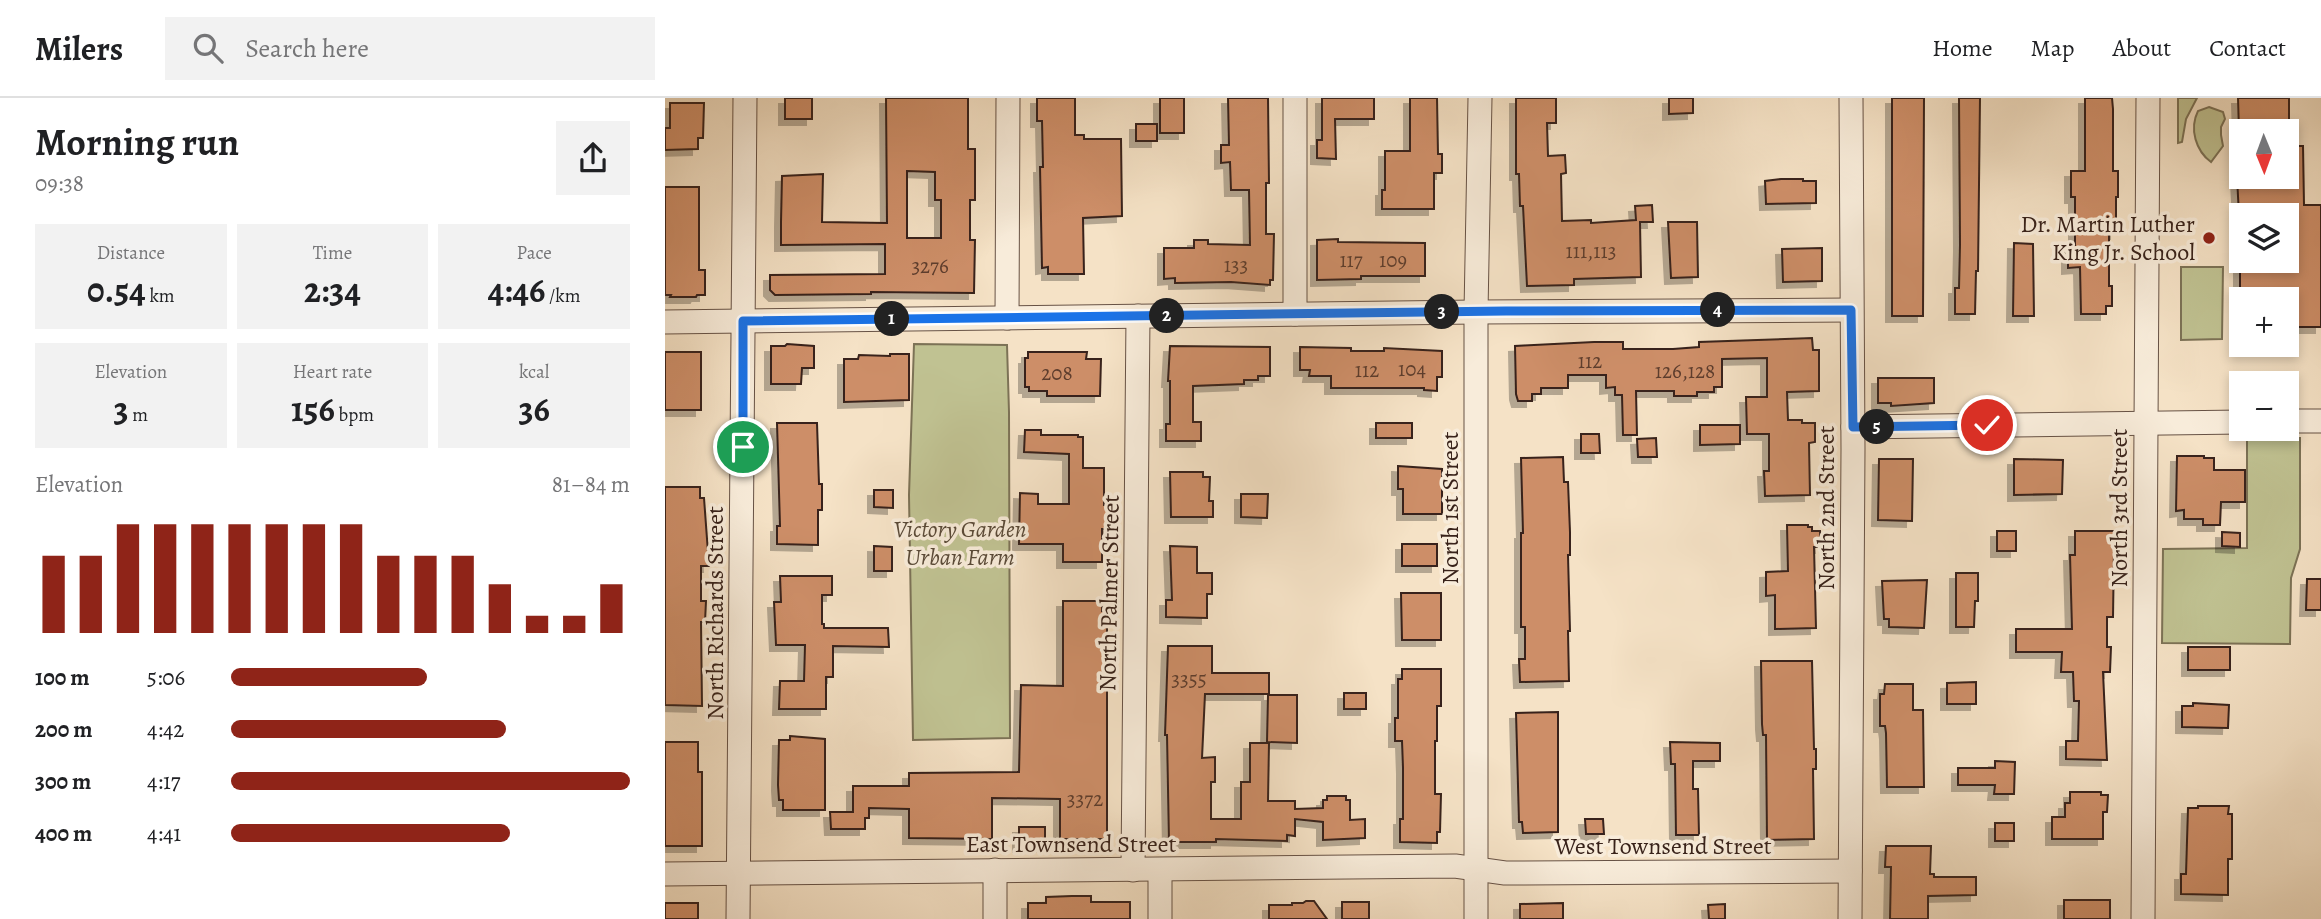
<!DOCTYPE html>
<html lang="en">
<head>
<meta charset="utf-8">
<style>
	:root { --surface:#fff; --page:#f2f2f2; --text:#202124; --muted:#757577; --line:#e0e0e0; --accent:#8f2418 }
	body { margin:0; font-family:Alegreya,serif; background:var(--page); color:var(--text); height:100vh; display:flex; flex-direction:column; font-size:26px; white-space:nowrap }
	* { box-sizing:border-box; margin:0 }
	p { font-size:23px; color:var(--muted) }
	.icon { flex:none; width:38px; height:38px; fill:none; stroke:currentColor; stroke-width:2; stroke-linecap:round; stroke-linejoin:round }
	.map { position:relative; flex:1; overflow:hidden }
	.side { display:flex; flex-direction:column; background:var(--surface); width:665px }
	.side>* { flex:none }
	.needle { width:46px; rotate:179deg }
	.buttons { position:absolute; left:1564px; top:21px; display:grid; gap:14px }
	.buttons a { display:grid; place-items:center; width:70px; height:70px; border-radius:0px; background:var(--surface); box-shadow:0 4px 10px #0003; font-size:35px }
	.pin { position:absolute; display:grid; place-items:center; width:60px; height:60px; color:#fff; margin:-30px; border:4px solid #fff; border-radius:50%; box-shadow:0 2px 7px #0007 }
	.km { position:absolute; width:35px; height:35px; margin:-18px; border-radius:50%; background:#222; color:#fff; font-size:19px; line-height:35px; text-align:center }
	.round { display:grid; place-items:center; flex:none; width:74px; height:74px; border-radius:0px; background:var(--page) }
	.headline { display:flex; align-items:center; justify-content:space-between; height:119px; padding:0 35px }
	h1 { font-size:38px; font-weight:700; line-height:52px }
	.stats { display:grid; grid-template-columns:repeat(3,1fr); gap:10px; height:119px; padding:7px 35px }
	.stats div { display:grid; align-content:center; border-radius:0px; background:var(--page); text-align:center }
	.stats b { font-size:35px; font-weight:700 }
	.stats small { font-size:19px; font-weight:400 }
	.stats p { font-size:19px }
	.chart { height:196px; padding:14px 35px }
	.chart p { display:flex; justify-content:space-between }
	.chart svg { width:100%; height:126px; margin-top:7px; stroke:var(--accent); stroke-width:6 }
	ul { padding:0 35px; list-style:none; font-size:23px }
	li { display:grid; grid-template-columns:112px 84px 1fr; align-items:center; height:52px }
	li i { height:18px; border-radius:9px; background:var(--accent) }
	header { display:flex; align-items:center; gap:42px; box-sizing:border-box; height:98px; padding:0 35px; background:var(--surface); border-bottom:2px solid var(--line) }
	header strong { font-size:33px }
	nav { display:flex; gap:38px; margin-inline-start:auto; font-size:24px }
	.search { width:490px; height:63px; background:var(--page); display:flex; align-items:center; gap:18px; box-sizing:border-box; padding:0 24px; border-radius:0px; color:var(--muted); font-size:26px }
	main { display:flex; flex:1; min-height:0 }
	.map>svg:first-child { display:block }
</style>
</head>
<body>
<header>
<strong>Milers</strong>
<div class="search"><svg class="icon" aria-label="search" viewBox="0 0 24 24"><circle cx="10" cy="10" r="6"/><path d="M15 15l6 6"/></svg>Search here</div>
<nav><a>Home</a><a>Map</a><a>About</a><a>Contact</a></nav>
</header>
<main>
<section class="side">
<div class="headline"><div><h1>Morning run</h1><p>09:38</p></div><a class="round"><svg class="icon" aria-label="share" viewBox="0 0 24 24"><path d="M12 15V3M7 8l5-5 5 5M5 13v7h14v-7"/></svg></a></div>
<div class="stats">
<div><p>Distance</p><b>0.54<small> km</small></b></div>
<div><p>Time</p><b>2:34</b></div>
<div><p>Pace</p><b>4:46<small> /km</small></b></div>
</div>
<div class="stats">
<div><p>Elevation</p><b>3<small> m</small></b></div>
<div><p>Heart rate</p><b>156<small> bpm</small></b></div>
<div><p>kcal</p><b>36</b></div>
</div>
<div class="chart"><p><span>Elevation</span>81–84 m</p>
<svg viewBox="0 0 160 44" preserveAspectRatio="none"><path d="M5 44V17M15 44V17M25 44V6M35 44V6M45 44V6M55 44V6M65 44V6M75 44V6M85 44V6M95 44V17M105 44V17M115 44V17M125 44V27M135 44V38M145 44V38M155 44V27"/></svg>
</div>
<ul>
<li><b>100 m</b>5:06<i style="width:49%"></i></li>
<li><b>200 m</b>4:42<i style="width:69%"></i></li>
<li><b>300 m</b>4:17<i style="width:100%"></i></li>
<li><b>400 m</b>4:41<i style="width:70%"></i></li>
</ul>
</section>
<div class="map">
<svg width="1656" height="821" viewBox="0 0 1656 821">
	<defs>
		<filter id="shadow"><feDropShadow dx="-6" dy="6" stdDeviation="0" flood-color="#0004"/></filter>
	</defs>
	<rect width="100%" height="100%" fill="#f5e2c6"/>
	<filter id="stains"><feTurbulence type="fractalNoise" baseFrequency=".00286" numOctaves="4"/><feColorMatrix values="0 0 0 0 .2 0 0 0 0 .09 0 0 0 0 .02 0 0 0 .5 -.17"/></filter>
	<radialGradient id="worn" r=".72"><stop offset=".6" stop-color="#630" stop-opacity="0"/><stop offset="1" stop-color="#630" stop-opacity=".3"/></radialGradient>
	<g fill="#c0c292" stroke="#7c7256" stroke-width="2">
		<path d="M1513,0H1532L1521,21L1517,44L1513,45Z"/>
		<path d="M1544,9L1558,14L1560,21L1556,29V37L1558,48L1546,64C1531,53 1524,31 1533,13Z"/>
		<path d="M1516,169H1558L1557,241L1516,242Z"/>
		<path d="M249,246L342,247L344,314L345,640L248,642L244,397Z"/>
		<path d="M1582,340H1635V451L1626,480L1625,546L1497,545L1498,451L1582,450Z"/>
	</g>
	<g fill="#cd8e67" stroke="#38221a" stroke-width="2" fill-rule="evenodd" filter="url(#shadow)">
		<rect x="120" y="0" width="27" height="21"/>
		<path d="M221,0H303V51H310V102H305V142H310L309,195L206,194V196L110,197L105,192V177L220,176V146L116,147V124L117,78L158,76L157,124L222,125ZM242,73L270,74V102H276V140H242Z"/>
		<path d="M372,0H410V37H419V41H456L457,118L418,120L419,176H383V169L377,170L375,69H378L377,23H372Z"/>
		<rect x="495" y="0" width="24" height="35"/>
		<path d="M563,0H603L604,85H601V136H609L608,182H605V187L566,184L510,185V180L499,181V150H529V142H543V146L585,147L584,92H566L565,64L556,65V47H564Z"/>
		<path d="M657,0H709V21H670L671,61L652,60V42H657Z"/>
		<path d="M745,0H772L773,56H777V75H769V111H717V92H720V53H745Z"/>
		<path d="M851,0H891V25H882L883,58L900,57L901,75L896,76L897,123L926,122V125L971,122L970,108L987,107L988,124H975L976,179L909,181V187L862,188L858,108H855L854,76H851Z"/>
		<path d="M1004,0H1028V15L1004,16Z"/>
		<path d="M1227,0H1259L1258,218H1227Z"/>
		<path d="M1294,0H1315L1313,173H1311L1310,216H1290V190H1294L1295,147Z"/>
		<path d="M1420,0H1447L1448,11V73H1453V99H1451V135H1444V188H1447V208H1441V216H1416L1415,169L1403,170V147H1410V99H1406V73H1420Z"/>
		<path d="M1573,0H1624V33H1574Z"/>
		<path d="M5,5H39L38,40H33V51L0,52V30H5Z"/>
		<rect x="471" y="26" width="21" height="17"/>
		<path d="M1622,48H1638L1639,107H1656V229H1622V201H1575V163H1622V117H1574L1572,79H1622Z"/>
		<path d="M1116,81H1138V83H1151V105L1101,106L1100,83Z"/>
		<path d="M0,89H34V172H40V197H32L31,199H5L6,197H0Z"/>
		<path d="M1003,124H1032L1033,179L1006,180Z"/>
		<path d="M673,141V144L760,145V178H696V181L652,182V142Z"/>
		<path d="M1349,145L1368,146L1369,218H1348Z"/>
		<path d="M1157,150V183L1118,184L1117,151Z"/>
		<path d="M1147,240L1148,252H1154V293L1122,294L1123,322H1137V325H1150V344L1144,345L1145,397L1100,398L1099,373H1104V336H1082L1081,299H1102V260L1057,261V289H1049V294H1032V298H1009V293H971L972,337H958L957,297H950V289L941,290V277H903V290H876V296H867V303H853L851,296L850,248L929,244H958V251H1008L1034,249V244Z"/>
		<path d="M122,246L149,248V270H137L136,286H106V248H120Z"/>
		<path d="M505,248L605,249V278H593V282H579V286L528,288V324H536V343H501V326H505V283H503Z"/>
		<path d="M635,249L686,250V253H719V250L777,253V279H772V293L759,292V290H666V278H644L645,272H635Z"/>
		<rect x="0" y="254" width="36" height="58"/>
		<path d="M363,254H422L421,261H436L435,298H382V293H364V289H360V260H363Z"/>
		<path d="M225,256H244V302L179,304V261H193L194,257L225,258Z"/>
		<path d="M1213,280H1269V305L1226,308V305H1213Z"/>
		<path d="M112,325H152L154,386H157V412H153V447L112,446V428H115Z"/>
		<rect x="711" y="325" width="36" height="15"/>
		<path d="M1035,327H1075V346L1035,347Z"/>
		<path d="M360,332H376V337H413V339H418V370H439V407H444V431H437V464H398V446H354L355,395L373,396V406H404V356L359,354Z"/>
		<path d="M916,336H934L935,355H916Z"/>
		<path d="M991,340L992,359H973L972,341Z"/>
		<path d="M1512,358H1539V360H1549V372H1580V404H1556L1555,427H1538V421H1519V412L1511,413Z"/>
		<path d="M898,359L899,384H903L905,434V457H903L905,533H903L904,583L855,584L854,561H860V529H856V435H858L856,360Z"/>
		<path d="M1214,361H1248L1247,423L1213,422Z"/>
		<path d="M1349,361L1398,362L1397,396L1349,397Z"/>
		<path d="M733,368L777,371V416H738V391H733Z"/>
		<path d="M505,374H538V379H545L544,403H548V419H506Z"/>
		<path d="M0,389H35V400H39L44,468H36V503H41L40,524H36L37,608L0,607Z"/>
		<path d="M209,392H228V410L209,409Z"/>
		<path d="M576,396H603L602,420L576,419Z"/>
		<path d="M1122,427H1143V429H1147V433H1155L1156,449H1149L1151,530L1110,531V497L1101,498V474L1123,473Z"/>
		<rect x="1332" y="433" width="19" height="20"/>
		<path d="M1410,433H1453V452H1449L1448,519H1442V549H1446L1445,574H1438L1442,662L1401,661V643H1413L1414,603H1409L1408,574H1396L1397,554H1351V531H1407L1405,457H1410Z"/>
		<path d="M1557,434L1575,435V449L1557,448Z"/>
		<rect x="737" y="446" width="35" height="22"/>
		<path d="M209,448L227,449V473H209Z"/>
		<path d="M505,448L532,449V475H547V496H542V520L501,519V502H507Z"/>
		<path d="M1291,475H1313V503H1310L1309,529H1291Z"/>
		<path d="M115,478H167V497H157V526H159V530H223L224,549L168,548V579H161V611H114L115,583H139L140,547H111L109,504H116Z"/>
		<path d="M1642,481H1656V512H1641Z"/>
		<path d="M1262,482L1259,530L1224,529V521H1219L1217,483Z"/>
		<path d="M736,495H776V542H737Z"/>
		<path d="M398,503H437V513H442V741H395V701L327,700V741L244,740V711L204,710V720H200V731H166L165,714H188V688H244V675L354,674L356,587L398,588Z"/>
		<path d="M503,548H547V575H604V596H540L537,660L550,659V684H546V721H576V684H585V645H604L603,703H630V711L658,710V702H662V698H681V702H685V722L700,721V740L658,742V724L630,721V738L622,737V743L551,741V744H504L502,637H500Z"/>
		<rect x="1523" y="549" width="42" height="23"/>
		<path d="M1096,563H1147L1149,651H1151V671H1148L1149,741L1102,742L1101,637H1098L1097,626Z"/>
		<path d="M737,571H776V608H772V643H770V696H776L775,734H772V745L735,744V721H738V670L737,643H730V620H733V581H737Z"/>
		<path d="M1311,584V606H1282V585Z"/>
		<path d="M1220,586H1248V612H1258L1259,689H1222L1221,635L1220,628H1215V596H1219Z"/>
		<rect x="679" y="595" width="22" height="16"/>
		<path d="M603,597H632V645L602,644Z"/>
		<path d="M1528,605L1564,607L1563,630L1517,629V608H1528Z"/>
		<path d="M893,614V734L858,735L857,724H854L851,615Z"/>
		<path d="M125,638L160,641V712H118V702H114L113,687L114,642H125Z"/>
		<path d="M0,644H33V674H37V748H0Z"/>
		<path d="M1005,644L1055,645V663H1028V691H1033L1034,737H1011L1010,666H1006Z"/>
		<path d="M1330,663L1350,664L1349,696H1329L1330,687H1293V670H1330Z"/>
		<path d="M1405,694H1436V697H1443L1442,714H1438V741H1387V719H1400V705H1405Z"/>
		<path d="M1533,708H1564L1563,716H1567V761H1563V797L1516,796V776H1521L1523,710H1533Z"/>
		<path d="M920,721H938L939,736H921Z"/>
		<rect x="1330" y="725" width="19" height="18"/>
		<rect x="354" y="729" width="26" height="19"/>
		<path d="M1221,748H1266L1265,776H1269V779H1311V797L1263,798V821H1225L1226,769H1220Z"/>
		<path d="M407,798H426V804H465V821H363V805H381V799Z"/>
		<rect x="1399" y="802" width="46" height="19"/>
		<path d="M641,803H649L662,821H604V807H627V805H638Z"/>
		<rect x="677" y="804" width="27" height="17"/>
		<rect x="0" y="805" width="33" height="16"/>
		<path d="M898,805V821H855V806Z"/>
		<path d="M1060,806V821H1044L1043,807Z"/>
	</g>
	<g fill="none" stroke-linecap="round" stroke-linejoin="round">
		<g stroke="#675245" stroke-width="25">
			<g id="minor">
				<path d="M630,216V0"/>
				<path d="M342,220L343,0"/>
				<path d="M0,224L811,214L1186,212"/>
				<path d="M1622,323H1656"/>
				<path d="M1188,329L1577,324"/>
				<path d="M468,772L473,218"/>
				<path d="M0,776L790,768L840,775L1185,773"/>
				<path d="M73,821L80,0"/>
				<path d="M330,821V772"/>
				<path d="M495,821V772"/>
				<path d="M811,821V214L815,0"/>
				<path d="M1185,821L1188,351L1186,0"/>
				<path d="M1478,821L1483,0"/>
			</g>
		</g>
		<use href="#minor" stroke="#f8ecda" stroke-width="23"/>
	</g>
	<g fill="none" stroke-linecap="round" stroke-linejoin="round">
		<g stroke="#fff" stroke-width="14">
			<path id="route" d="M78,349V223L841,213L1186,212L1188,329L1322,327"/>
		</g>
		<use href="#route" stroke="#1a73e8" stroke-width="9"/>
	</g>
	<circle fill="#8f2418" stroke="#f8ecda" stroke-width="2.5" cx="1544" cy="140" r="7"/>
	<g text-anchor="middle" stroke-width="7" stroke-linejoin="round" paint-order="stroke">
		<g font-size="21" fill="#5d3d2d">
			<text x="926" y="160">111,113</text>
			<text x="686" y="169">117</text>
			<text x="728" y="169">109</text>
			<text x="571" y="174">133</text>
			<text x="265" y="175">3276</text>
			<text x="925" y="270">112</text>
			<text x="747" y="278">104</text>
			<text x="702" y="279">112</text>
			<text x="1020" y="280">126,128</text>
			<text x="392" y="282">208</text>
			<text x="524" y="588">3355</text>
			<text x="420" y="708">3372</text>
		</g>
		<g font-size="24" fill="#38221a" stroke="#f8ecda" text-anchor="end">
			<text x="1530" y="134">Dr. Martin Luther<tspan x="1530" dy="28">King Jr. School</tspan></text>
		</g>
		<g font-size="24" fill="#38221a" stroke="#f8ecda">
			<text transform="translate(785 410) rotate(-90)" y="8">North 1st Street</text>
			<text transform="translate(1161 410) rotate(-90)" y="8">North 2nd Street</text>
			<text transform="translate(1454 410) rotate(-90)" y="8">North 3rd Street</text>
			<text transform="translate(444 495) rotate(-89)" y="8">North Palmer Street</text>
			<text transform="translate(50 515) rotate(-90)" y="8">North Richards Street</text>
			<text x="406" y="754">East Townsend Street</text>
			<text x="998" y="756">West Townsend Street</text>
		</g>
		<g font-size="24" font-style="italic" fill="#5a4a38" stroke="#f8ecda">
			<text x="295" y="439">Victory Garden<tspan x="295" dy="28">Urban Farm</tspan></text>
		</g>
	</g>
	<rect width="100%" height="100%" filter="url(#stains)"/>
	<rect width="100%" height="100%" fill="url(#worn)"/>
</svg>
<div class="buttons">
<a><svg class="needle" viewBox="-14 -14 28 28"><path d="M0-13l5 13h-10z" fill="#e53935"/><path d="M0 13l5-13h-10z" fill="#757577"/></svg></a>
<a><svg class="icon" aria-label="layers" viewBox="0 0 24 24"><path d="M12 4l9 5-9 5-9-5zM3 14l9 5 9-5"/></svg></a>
<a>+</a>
<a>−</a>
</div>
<div class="pin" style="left:78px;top:349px;background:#1e9e55"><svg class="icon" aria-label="arrive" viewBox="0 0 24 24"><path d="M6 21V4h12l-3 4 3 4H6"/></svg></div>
<div class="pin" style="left:1322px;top:327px;background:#d93025"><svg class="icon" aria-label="check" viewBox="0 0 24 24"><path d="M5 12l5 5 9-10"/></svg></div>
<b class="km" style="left:227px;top:221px">1</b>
<b class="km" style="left:502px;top:218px">2</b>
<b class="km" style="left:777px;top:214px">3</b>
<b class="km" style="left:1053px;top:212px">4</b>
<b class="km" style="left:1212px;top:329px">5</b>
</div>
</main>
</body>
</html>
